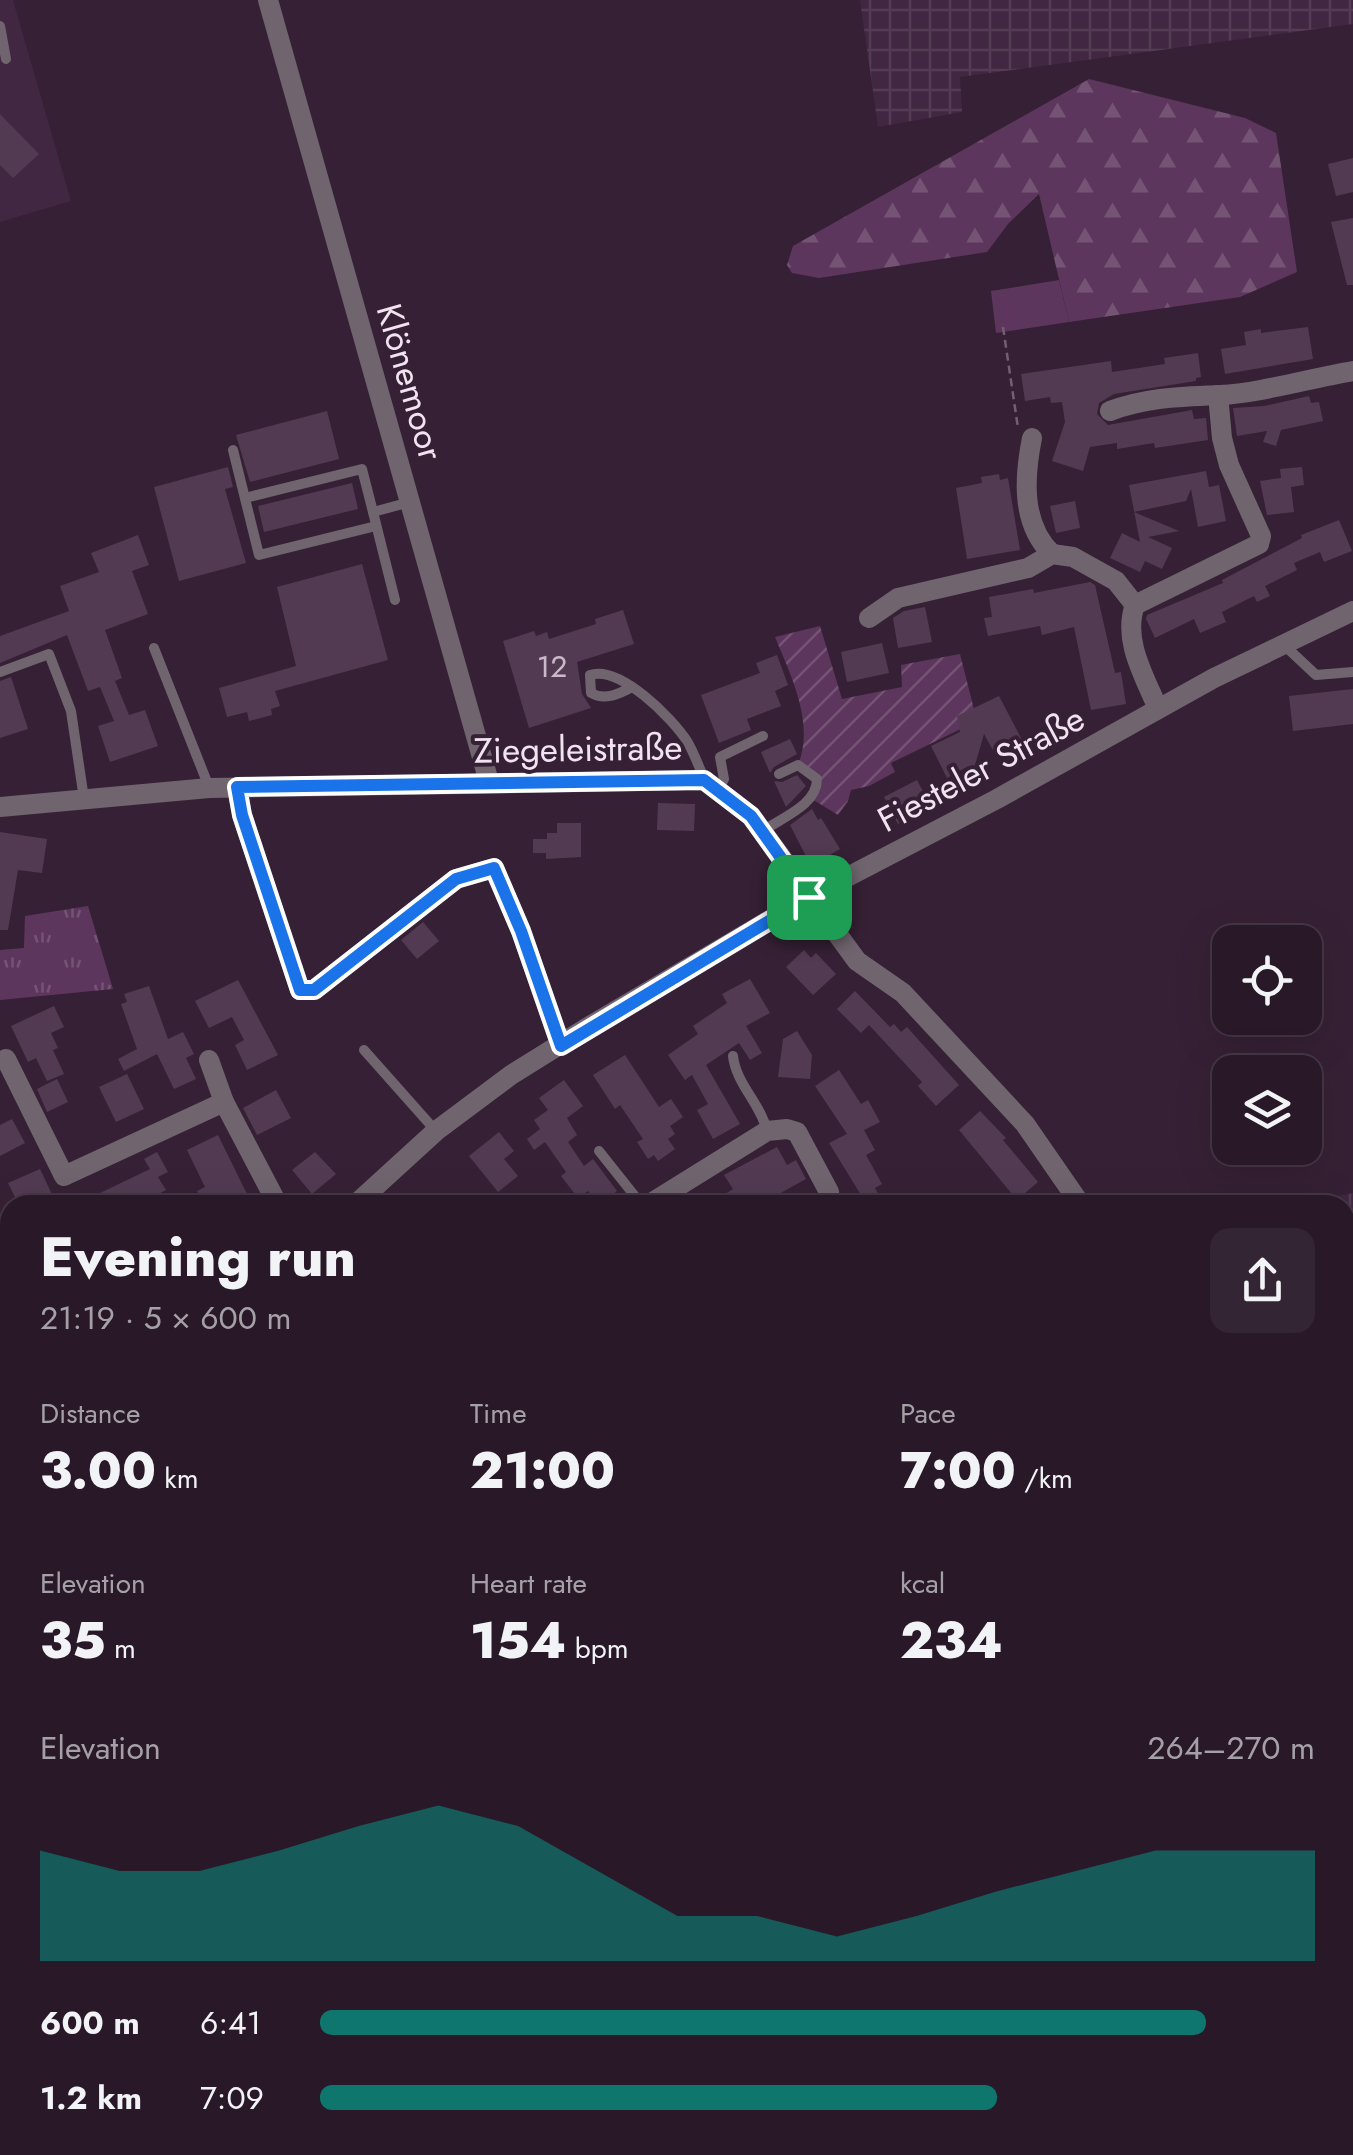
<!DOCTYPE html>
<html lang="en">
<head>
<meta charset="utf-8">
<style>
	:root { --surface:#281828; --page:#342534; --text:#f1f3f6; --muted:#a5a0a8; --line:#443745; --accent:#0f766e }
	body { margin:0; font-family:Jost,sans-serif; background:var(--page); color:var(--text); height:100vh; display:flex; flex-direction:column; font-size:38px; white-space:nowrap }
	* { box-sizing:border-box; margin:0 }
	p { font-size:32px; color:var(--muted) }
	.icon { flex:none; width:55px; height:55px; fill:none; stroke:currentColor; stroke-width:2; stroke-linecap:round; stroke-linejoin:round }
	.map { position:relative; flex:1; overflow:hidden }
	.drawer { position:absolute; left:0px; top:1195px; width:1355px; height:960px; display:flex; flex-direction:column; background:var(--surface); border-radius:30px 30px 0 0; box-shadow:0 10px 40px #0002,0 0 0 2px var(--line) }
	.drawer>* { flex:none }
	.tools { position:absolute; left:1212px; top:925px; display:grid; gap:20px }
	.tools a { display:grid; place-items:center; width:110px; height:110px; border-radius:20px; background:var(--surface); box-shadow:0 10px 40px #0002,0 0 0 2px var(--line); font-size:50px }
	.pin { position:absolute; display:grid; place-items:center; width:85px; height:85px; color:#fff; margin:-42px; border-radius:20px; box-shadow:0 5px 15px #0006 }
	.round { display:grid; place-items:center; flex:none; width:105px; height:105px; border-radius:20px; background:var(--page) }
	.head { display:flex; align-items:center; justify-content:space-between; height:170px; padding:0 40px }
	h1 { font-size:55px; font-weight:800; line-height:75px }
	.figures { display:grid; grid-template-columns:repeat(3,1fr); gap:15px; height:170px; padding:10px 40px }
	.figures div { display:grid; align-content:center }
	.figures b { font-size:50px; font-weight:800 }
	.figures small { font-size:28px; font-weight:400 }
	.figures p { font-size:28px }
	.chart { height:280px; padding:20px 40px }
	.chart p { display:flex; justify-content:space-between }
	.chart svg { width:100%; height:180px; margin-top:10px; fill:var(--accent); opacity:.7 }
	ul { padding:0 40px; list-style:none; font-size:32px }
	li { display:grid; grid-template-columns:160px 120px 1fr; align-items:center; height:75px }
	li i { height:25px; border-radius:12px; background:var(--accent) }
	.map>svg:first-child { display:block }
</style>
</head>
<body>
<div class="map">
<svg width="1353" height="2155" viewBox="0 0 1353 2155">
	<defs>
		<pattern id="industrial-grid" width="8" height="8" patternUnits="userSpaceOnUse" patternTransform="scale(2.5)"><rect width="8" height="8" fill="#412741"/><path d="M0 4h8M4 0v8" fill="none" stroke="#543c54"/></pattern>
		<pattern id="grass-tufts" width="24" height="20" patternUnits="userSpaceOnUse" patternTransform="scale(2.5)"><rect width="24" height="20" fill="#5d365d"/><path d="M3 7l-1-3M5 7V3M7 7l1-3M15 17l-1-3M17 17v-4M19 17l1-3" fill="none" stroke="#755375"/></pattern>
		<pattern id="forest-firs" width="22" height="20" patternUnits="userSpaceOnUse" patternTransform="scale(2.5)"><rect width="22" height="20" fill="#5d365d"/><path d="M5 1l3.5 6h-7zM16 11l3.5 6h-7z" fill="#755375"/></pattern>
		<pattern id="garden-furrows" width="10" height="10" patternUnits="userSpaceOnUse" patternTransform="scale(2.5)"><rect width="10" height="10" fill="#5d365d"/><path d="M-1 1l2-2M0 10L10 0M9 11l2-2" fill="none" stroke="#755375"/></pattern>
	</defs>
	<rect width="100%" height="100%" fill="#362035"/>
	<path fill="#412741" d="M0,0H13L71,201L0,222Z"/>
	<g fill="url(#industrial-grid)">
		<path d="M860,0H1353V24L960,77L962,112L878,127Z"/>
		<path d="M1353,1193V1575L1345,1566V1205H1293Z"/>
	</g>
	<path fill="url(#grass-tufts)" d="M88,906L113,989L0,1000V950L24,948L25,916Z"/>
	<g fill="url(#forest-firs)">
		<path d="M1089,79L1245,118L1276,133L1297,272L1240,297L1069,322L1039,194L1008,224L987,252L819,278L792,273L787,265L793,246Z"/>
		<path d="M919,2145H1077L1082,2155H921Z"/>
	</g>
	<path fill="#5d365d" d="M1059,280L1069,322L996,333L991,291Z"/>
	<path fill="url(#garden-furrows)" d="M820,626L842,699L902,687L901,665L960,654L977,721L891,763L895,772L869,786L851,790L848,801L838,815L812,799L817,787L798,765C815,723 791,676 775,637Z"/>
	<g fill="#523b52">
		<path d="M0,114L39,154L13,178L0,165Z"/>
		<path d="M1353,158V192L1336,196L1328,164Z"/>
		<path d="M1353,218V285H1347L1331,222Z"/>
		<path d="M1308,327L1313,359L1225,374L1221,349L1246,345L1244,332L1261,329V333Z"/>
		<path d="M1198,353L1201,377L1196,378V381L1114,394L1099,403L1097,414L1108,425L1192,410L1194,419L1206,418L1208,440L1155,448L1154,443L1117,449V443L1090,447L1083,471L1052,461L1065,422L1062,402L1051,403L1050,397L1025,401L1021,374L1111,361L1112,372L1165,364L1164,358Z"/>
		<path d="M1309,396L1311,403L1319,402L1323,421L1281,430L1276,446L1263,442L1267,431L1237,436L1233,408L1264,406Z"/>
		<path d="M327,411L339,459L250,482L236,435Z"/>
		<path d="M228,467L233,487L225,489L246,563L179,581L154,487Z"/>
		<path d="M1302,467L1304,485L1291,487L1294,512L1267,515L1260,481L1281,478L1280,469Z"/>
		<path d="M1206,471L1209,487L1219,485L1226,521L1198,527L1191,489L1186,501L1134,512L1179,531L1148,537L1172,548L1162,569L1145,561L1140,572L1110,558L1122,533L1140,542L1129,485Z"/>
		<path d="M999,474L1000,480L1008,478L1020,550L967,559L956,488L982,483L981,477Z"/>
		<path d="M352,483L358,509L264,532L258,506Z"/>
		<path d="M1075,501L1080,528L1056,533L1050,506Z"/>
		<path d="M1339,520L1352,551L1324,562L1320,552L1294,563L1297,570L1265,586L1270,596L1257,602L1254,596L1222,612L1226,622L1200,633L1194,619L1155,638L1146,619L1147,615L1223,583L1222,580L1302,538L1301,535Z"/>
		<path d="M138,535L149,565L132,571L148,614L105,630L122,678L115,681L129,715L145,710L158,746L110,762L98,726L114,721L100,687L88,691L67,635L0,663V636L69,611L60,586L99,572L91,553Z"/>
		<path d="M362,564L388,660L275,691L280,706L271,709L272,715L249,721L247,712L227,717L219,688L296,666L277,587Z"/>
		<path d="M1090,582L1095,585L1115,673L1121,672L1126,704L1091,710L1074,627L1042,635L1040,626L988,636L984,618L992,617L989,597L1033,589L1034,593Z"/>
		<path d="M925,607L932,642L898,648L893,618L904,611Z"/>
		<path d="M623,610L634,644L577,662L582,694L591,708L529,728L503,641L534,631L536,636L547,632L549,639L596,624L595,619Z"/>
		<path d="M882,643L889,673L847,682L841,652Z"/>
		<path d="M777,655L788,685L775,691L781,706L747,719L751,730L719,743L701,695L760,673L756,663Z"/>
		<path d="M11,677L28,729L0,738V681Z"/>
		<path d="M1353,689V724L1293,731L1289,696Z"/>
		<path d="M999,696L1022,740L995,754L984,734L971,779L965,768L947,778L931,746L960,732L957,716Z"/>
		<path d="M790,739L797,754L774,767L770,773L761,752Z"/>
		<path d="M797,775L806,786L786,807L774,781L782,782Z"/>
		<path d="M917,780L931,807L898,824L884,797Z"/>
		<path d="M658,803L695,804L694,831L657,830Z"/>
		<path d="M812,809L818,820L821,818L840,849L811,866L790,825Z"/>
		<path d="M557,823H581V857L546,859V853H533V839H547V833H557Z"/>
		<path d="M0,832L47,839L42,873L18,870L8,930H0Z"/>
		<path d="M423,922L439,941L417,959L401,940Z"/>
		<path d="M804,950L811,958L816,953L836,974L813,995L786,967Z"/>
		<path d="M750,979L770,1013L746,1026L762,1053L750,1060L739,1043L706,1065L740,1124L713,1139L697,1110L708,1104L692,1075L685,1080L668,1055L698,1034L693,1026L727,1003L722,994Z"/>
		<path d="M238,980L278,1055L247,1070L235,1045L244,1040L232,1017L209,1028L195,1001Z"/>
		<path d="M149,986L168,1039L183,1032L194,1054L186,1058L196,1079L174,1089L157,1054L124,1071L118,1059L137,1049L121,1004L127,1002L124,994Z"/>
		<path d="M855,991L890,1027L894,1024L901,1032L907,1027L959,1085L936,1106L918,1086L922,1082L869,1025L861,1033L837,1009Z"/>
		<path d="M54,1006L64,1027L51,1033L58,1048L53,1050L64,1074L47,1081L36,1058L28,1062L11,1026Z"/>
		<path d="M797,1031L812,1055L810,1079L778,1077L783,1039Z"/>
		<path d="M625,1055L659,1107L671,1099L683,1117L670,1126L675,1134L668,1139L675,1149L658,1161L654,1155L648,1159L637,1142L643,1139L620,1105L615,1109L593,1075Z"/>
		<path d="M839,1070L861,1104L868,1100L880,1122L864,1130L875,1150L866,1155L882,1184L875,1188L884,1205H844L861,1195L829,1143L847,1134L815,1086Z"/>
		<path d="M127,1074L144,1109L116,1122L99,1087Z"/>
		<path d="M57,1079L68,1102L47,1112L37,1089Z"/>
		<path d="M564,1080L583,1106L567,1118L577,1135L568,1142L584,1166L593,1159L617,1191L599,1205L588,1191L578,1198L561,1176L566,1172L545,1142L534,1150L527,1139L540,1129L534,1120L548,1110L539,1098Z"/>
		<path d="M276,1090L291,1118L257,1135L243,1108Z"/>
		<path d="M980,1111L1006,1138L1003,1140L1038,1182L1017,1200L959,1130Z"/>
		<path d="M12,1119L25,1143L0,1156V1125Z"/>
		<path d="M499,1132L514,1151L504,1159L518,1176L498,1192L469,1156Z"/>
		<path d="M218,1135L245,1190L254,1205H204L197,1191L205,1187L187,1150Z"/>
		<path d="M777,1147L787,1165L796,1160L806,1179L759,1205H708L733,1189L724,1175Z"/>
		<path d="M157,1152L168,1172L158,1177L166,1190L138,1205H75L150,1169L144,1159Z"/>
		<path d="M315,1152L336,1174L312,1194L292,1170Z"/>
		<path d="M40,1169L57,1205H19L8,1183Z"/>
	</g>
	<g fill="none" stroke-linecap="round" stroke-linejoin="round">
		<g stroke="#735f72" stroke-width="2.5" stroke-dasharray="8 5" stroke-linecap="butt">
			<path d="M1003,327L1018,428"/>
			<path d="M0,1634L10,1632"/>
			<path d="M1345,1661L1353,1657"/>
			<path d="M1003,2145L1020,2155"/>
			<path d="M90,2152L107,2145"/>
		</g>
		<g stroke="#70656f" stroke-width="10">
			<path d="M0,26L6,59"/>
			<path d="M233,450L259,555L376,526"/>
			<path d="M245,498L362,469L373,512"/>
			<path d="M395,600L373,512L410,502"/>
			<path d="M1284,645L1316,675L1353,672"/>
			<path d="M154,648L209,787"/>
			<path d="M0,672L49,654L71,711L84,799"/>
			<path d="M632,687C619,694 605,701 591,693L590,675C620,665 672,718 687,741C694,753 699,766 704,779"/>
			<path d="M718,790L724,779L720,757L763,736"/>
			<path d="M763,831C783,817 817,805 817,779L798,765L779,774"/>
			<path d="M364,1050L435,1130"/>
			<path d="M733,1056C736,1084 761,1104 767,1131"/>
			<path d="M599,1151L642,1205"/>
			<path d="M1345,1437L1353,1452"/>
		</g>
		<g stroke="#70656f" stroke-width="20">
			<path d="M268,0L489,782"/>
			<path d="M1110,411C1148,397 1180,397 1220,395C1261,393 1311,378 1353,371"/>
			<path d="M1032,438C1024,478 1021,524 1052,554"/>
			<path d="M869,618L898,598L1028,568L1052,554L1073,557L1116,581L1135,605"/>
			<path d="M1158,709C1145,677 1122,640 1135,605L1259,544L1261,536L1229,465L1222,438L1218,395"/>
			<path d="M237,787L242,815L300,990H314L456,879L494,868L521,931L561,1046"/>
			<path d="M0,807L209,788L704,780L751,816L857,961L903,993L1025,1124L1081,1205"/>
			<path d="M6,1059L64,1176L224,1102"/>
			<path d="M209,1060L224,1102L278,1205"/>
			<path d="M355,1205L436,1131L511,1075L588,1027L809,897L997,799L1214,678L1353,611"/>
			<path d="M648,1205L767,1131L787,1129L797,1132L829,1192L830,1205"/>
			<path d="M0,1405L10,1401"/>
			<path d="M1345,1580L1353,1591"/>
			<path d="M0,1791L10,1792"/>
			<path d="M1345,1958L1353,1957"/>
			<path d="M0,2118L10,2116"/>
			<path d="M65,2145L70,2155"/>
			<path d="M432,2145L451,2155"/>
			<path d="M823,2145L826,2155"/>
			<path d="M1255,2145L1257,2155"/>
			<path d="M558,2155L563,2145"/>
		</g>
		<g stroke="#988697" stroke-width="25">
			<path d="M1345,1633L1353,1631"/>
			<path d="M0,1980L10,1979"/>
		</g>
	</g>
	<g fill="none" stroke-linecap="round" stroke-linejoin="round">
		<g stroke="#fff" stroke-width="20">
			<path id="route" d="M704,780L751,816L809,897L561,1046L521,931L494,868L456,879L314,990H300L242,815L237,787Z"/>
		</g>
		<use href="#route" stroke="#1a73e8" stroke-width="12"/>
	</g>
	<g text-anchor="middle" stroke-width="8" stroke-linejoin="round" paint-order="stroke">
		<g font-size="30" fill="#cab9c9">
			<text x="552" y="677">12</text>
		</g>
		<g font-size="35" fill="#f2e3f1" stroke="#362035">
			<text transform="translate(410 382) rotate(74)" y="12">Klönemoor</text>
			<text transform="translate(578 749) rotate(-1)" y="12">Ziegeleistraße</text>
			<text transform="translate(981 769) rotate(-28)" y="12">Fiesteler Straße</text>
		</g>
	</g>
</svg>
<div class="tools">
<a><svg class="icon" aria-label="locate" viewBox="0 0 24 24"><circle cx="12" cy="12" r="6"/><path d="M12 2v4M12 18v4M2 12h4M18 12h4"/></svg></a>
<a><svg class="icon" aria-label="layers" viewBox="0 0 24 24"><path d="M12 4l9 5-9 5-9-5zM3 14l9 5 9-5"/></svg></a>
</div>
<div class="pin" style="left:809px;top:897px;background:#1e9e55"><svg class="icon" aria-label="arrive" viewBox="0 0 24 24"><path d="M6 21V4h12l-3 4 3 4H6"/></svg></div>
<section class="drawer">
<div class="head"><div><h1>Evening run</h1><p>21:19 · 5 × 600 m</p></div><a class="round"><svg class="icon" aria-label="share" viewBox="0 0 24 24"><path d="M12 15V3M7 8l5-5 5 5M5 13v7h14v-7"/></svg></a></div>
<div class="figures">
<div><p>Distance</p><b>3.00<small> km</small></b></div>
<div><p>Time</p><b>21:00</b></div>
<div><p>Pace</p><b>7:00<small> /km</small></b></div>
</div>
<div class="figures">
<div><p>Elevation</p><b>35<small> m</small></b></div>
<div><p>Heart rate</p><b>154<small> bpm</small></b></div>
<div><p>kcal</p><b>234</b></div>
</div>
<div class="chart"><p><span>Elevation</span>264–270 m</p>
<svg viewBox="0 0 160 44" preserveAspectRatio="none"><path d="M0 44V17L10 22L20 22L30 17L40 11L50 6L60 11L70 22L80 33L90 33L100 38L110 33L120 27L130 22L140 17L150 17L160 17V44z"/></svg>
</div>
<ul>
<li><b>600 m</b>6:41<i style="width:89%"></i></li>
<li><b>1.2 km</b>7:09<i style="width:68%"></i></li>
</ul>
</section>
</div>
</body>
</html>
